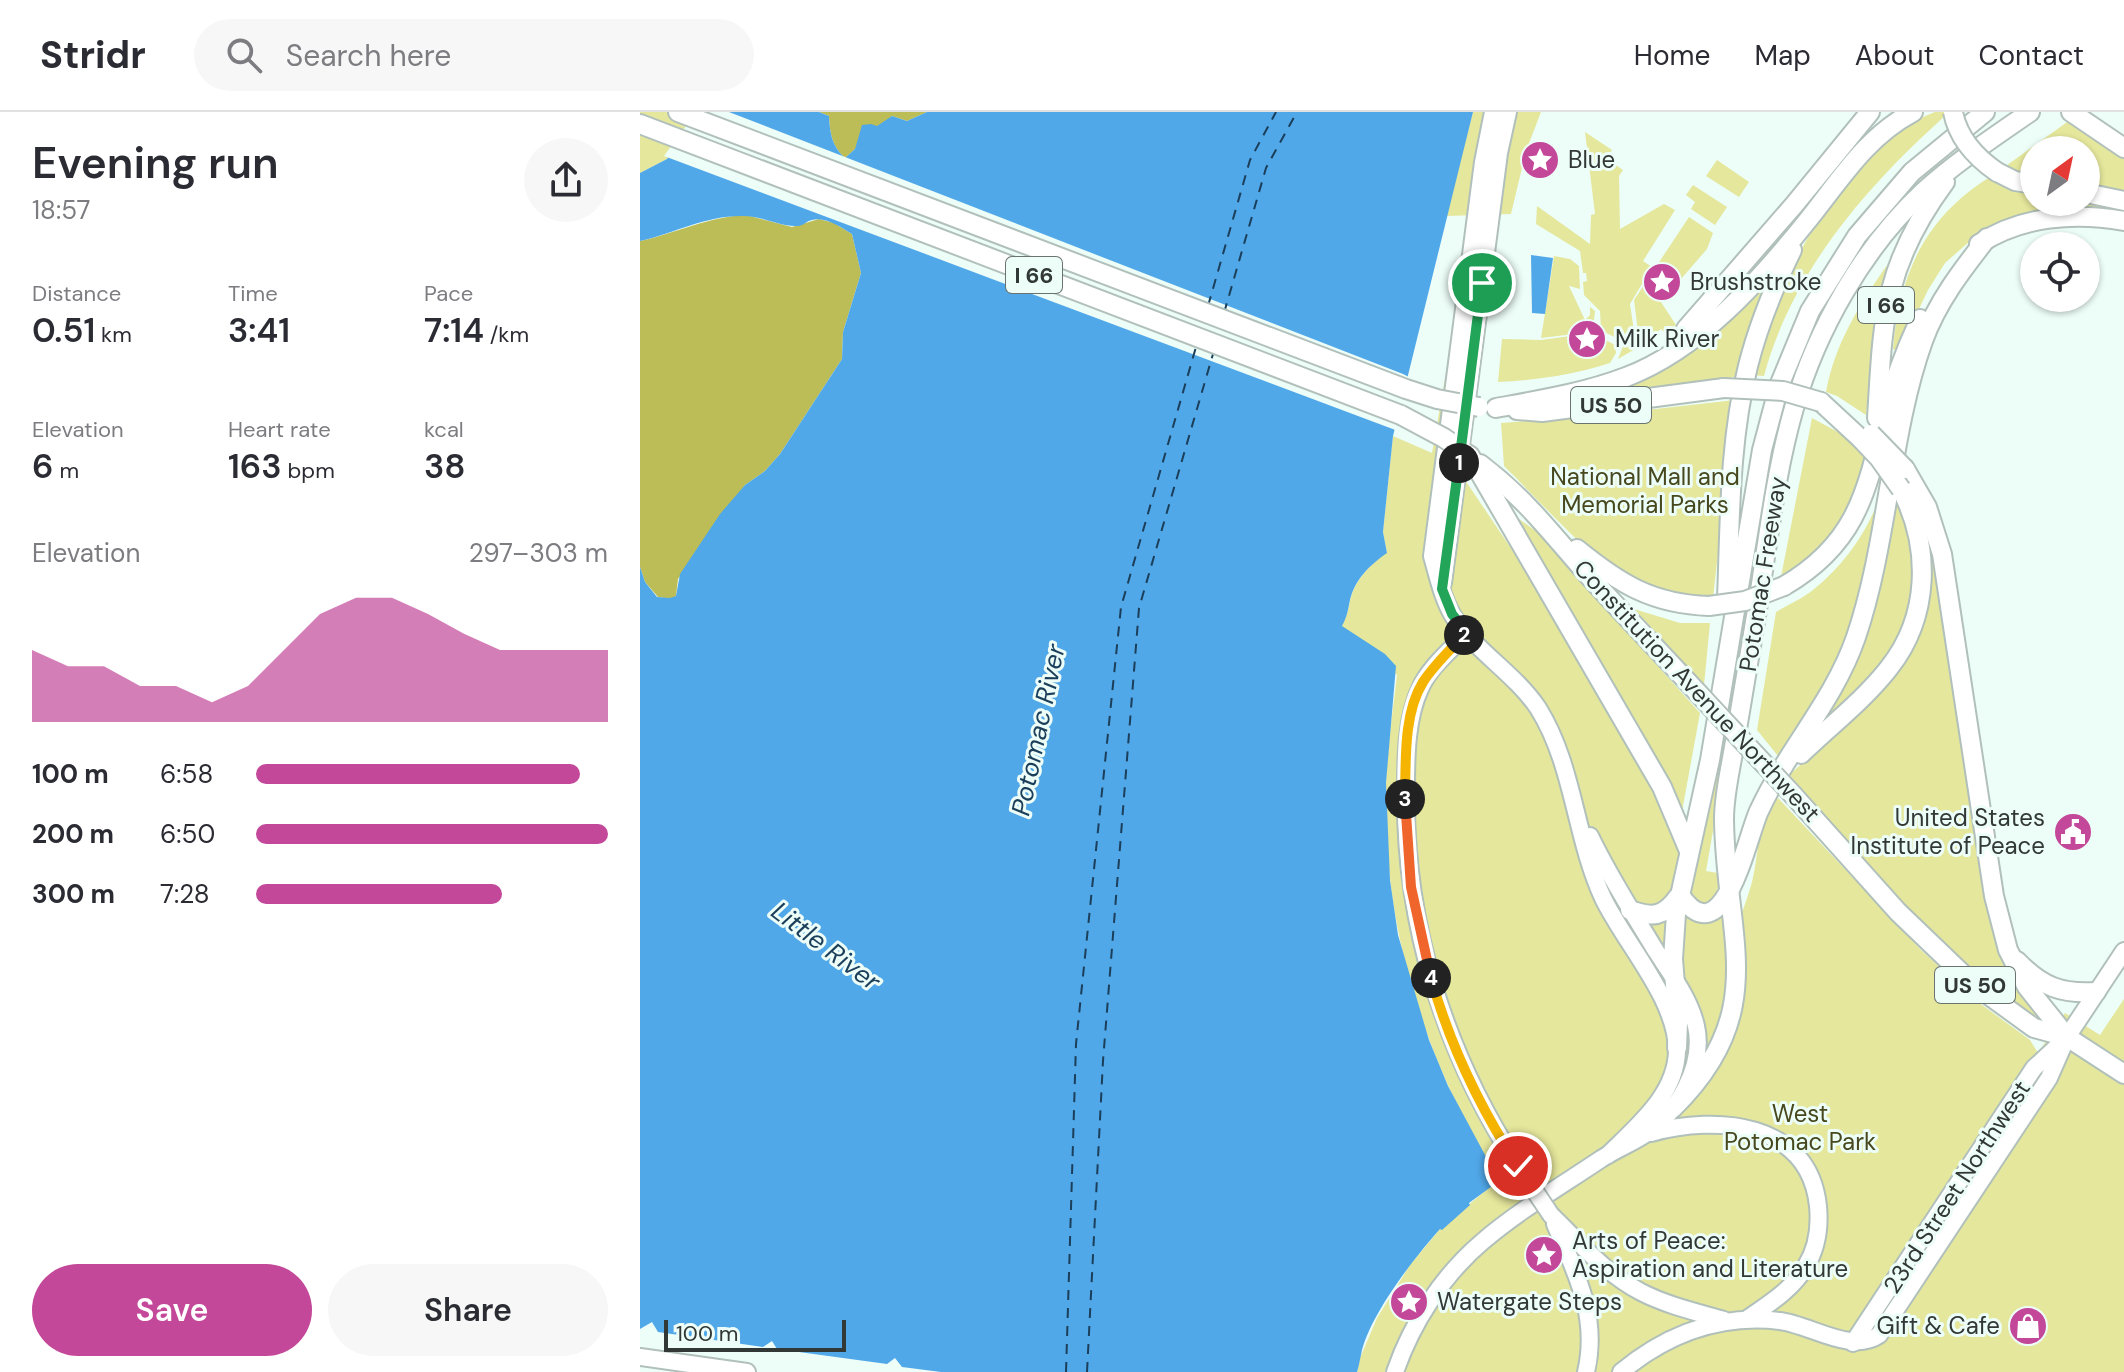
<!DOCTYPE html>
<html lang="en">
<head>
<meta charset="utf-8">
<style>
	:root { --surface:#fff; --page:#f7f7f7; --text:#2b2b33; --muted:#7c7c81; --line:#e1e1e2; --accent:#c34899 }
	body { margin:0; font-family:"DM Sans",sans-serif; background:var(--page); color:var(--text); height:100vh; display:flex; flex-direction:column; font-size:30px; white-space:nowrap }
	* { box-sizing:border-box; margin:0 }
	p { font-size:26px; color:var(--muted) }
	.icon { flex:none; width:44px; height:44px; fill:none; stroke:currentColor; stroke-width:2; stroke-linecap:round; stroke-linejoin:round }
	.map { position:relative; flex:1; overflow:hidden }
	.side { display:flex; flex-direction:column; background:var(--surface); width:640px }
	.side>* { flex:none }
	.needle { width:52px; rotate:33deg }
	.controls { position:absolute; left:1380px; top:24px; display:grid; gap:16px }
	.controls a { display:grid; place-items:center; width:80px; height:80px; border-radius:50%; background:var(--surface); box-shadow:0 2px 6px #0004; font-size:40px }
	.scale { position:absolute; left:24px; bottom:20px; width:182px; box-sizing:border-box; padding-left:8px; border:4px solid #323836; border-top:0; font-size:22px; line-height:28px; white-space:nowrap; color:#323836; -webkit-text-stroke:6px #edfdf8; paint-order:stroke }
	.pin { position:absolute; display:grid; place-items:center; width:68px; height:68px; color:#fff; margin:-34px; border:4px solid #fff; border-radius:50%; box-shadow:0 2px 8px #0007 }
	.km { position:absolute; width:40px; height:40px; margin:-20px; border-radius:50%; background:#222; color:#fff; font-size:22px; line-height:40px; text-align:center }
	.round { display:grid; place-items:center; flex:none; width:84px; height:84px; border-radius:42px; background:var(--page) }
	.overview { display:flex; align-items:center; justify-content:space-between; height:136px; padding:0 32px }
	h1 { font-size:44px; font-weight:600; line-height:60px }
	.figures { display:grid; grid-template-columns:repeat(3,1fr); gap:12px; height:136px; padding:8px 32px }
	.figures div { display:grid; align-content:center }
	.figures b { font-size:34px; font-weight:600 }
	.figures small { font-size:22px; font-weight:400 }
	.figures p { font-size:22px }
	.chart { height:224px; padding:16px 32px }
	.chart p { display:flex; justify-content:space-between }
	.chart svg { width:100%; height:144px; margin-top:8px; fill:var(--accent); opacity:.7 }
	.button { display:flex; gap:16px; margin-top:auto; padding:16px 32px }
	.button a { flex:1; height:92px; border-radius:48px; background:var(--accent); color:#fff; font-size:32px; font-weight:600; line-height:92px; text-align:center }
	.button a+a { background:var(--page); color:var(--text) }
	ul { padding:0 32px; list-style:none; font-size:26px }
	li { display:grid; grid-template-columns:128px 96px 1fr; align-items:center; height:60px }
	li i { height:20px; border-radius:10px; background:var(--accent) }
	header { display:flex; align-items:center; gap:48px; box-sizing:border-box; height:112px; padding:0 40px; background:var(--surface); border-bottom:2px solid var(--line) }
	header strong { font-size:38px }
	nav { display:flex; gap:44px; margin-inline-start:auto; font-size:28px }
	.search { width:560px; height:72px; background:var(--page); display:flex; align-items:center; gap:20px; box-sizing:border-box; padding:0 28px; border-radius:44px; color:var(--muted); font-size:30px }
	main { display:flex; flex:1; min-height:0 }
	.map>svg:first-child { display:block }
</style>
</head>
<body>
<header>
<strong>Stridr</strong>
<div class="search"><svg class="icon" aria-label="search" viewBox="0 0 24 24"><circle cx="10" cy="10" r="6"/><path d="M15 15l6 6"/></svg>Search here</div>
<nav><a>Home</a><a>Map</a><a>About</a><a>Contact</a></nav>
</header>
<main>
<section class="side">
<div class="overview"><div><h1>Evening run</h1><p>18:57</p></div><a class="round"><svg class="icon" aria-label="share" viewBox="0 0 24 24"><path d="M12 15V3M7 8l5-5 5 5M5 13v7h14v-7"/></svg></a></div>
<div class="figures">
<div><p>Distance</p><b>0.51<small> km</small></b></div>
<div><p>Time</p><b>3:41</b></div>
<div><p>Pace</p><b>7:14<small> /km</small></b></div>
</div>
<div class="figures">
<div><p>Elevation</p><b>6<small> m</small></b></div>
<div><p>Heart rate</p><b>163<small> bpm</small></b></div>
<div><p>kcal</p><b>38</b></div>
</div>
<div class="chart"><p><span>Elevation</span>297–303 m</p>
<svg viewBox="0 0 160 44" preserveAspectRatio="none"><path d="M0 44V22L10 27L20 27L30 33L40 33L50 38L60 33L70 22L80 11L90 6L100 6L110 11L120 17L130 22L140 22L150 22L160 22V44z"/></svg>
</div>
<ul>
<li><b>100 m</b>6:58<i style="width:92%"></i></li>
<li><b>200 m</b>6:50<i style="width:100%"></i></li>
<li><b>300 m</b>7:28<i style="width:70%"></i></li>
</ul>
<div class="button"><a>Save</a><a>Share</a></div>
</section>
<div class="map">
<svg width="1484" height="1260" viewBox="0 0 1484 1260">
	<rect width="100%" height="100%" fill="#edfdf8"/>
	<g fill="#e5e79c">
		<path d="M0,0H61L27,47L0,61Z"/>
		<path d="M833,0H901L886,39L871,102L806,104Z"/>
		<path d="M1295,0H1306V3C1227,74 1152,159 1124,264L1113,263C1134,172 1203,34 1295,0Z"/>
		<path d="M1430,8L1484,43V83L1446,76V38H1394V67L1363,56Z"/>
		<path d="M945,20L972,38L967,47L983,58L979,64L980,117L1024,92L1035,98L1003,149L1012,155L990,192L994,219L978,227L961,218L960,199L944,183L943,170L947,169L946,161H943L940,139L896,112L897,94L950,132L951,103L955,102Z"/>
		<path d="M1077,48L1109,70L1099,85L1066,64Z"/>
		<path d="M1350,65L1394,79V90H1446L1484,96V104L1358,113L1330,129L1305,151L1288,178L1259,239L1253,237C1259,163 1285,105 1350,65Z"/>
		<path d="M1053,73L1087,95L1075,113L1051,97L1055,90L1046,83Z"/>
		<path d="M1049,105L1073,121L1067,137L1021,190L1036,213L1026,222L1021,217L1007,230L978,247L986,227L988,230L994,227L993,223L998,220L994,188Z"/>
		<path d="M914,144L930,147L939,154L940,177L929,174L945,208L950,203V195L955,199L953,216L934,222L901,226Z"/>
		<path d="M1247,153L1237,190L1226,303L1197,284L1186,280C1195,231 1219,194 1247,153Z"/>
		<path d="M1133,160L1100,264L902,298L984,273Z"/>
		<path d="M953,221L975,233L976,241L970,251C933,263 897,268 858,270L862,227L901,228Z"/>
		<path d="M807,255L836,265L825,368L912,497L1031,704L1040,734L1027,802L1042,800L1053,806L1083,800L1098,812C1103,798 1108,784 1112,770C1119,743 1117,707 1138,686L1281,838L1338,890L1390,928L1398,941L1425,901L1460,923L1484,887V1260H717L720,1246L737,1206L770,1153L800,1117L858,1068C841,1036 821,1004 807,971C765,877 743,776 746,673C747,636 753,599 757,563L701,514C707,505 708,499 710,489C715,467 730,453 747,440L743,420L753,324L792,341Z"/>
		<path d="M1095,288L1073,486C1049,485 1022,486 1000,475C955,453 901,390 864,354L861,311L953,304Z"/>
		<path d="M1172,306L1207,325L1226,341L1209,400L1181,441L1141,465Z"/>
		<path d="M1256,379L1277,438L1267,516L1235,564L1176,618Z"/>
		<path d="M1239,387L1243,390L1207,537L1142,649L1117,618L1136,500C1148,493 1163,486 1173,478C1203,454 1226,422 1239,387Z"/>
		<path d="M865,397L896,419L1060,601L1041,705Z"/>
		<path d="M1284,414L1294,439L1349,805L1363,850L1381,882L1405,896L1404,920L1368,899L1154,684L1156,671L1149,663L1231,591L1263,548Z"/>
		<path d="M994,497L1040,511H1070L1064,573Z"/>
		<path d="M1079,644L1086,645L1066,759L1078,761L1080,770L1074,786C1064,794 1057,791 1049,783Z"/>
	</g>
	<g fill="#bcbd56">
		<path d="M179,0H287L267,9L252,4L205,46C192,34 190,22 189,4Z"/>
		<path d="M106,103L152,115L179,107L194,111L212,122L221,161L203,220L202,247L140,342L125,359L105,373L38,467L36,484L31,487L18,485L5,470L0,455V129C37,121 67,105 106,103Z"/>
	</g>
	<g fill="#51a8e9">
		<path d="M61,0H179L189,4C190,22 192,34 205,46L215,37L222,13L231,12L237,14L252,4L267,9L287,0H833L753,324L743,420L747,441C730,453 715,467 710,488C708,498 707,505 702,514L745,542L756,554L746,671L750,768L758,823L789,928L808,974L859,1069L829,1091L830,1093L802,1118L800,1117C774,1146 728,1205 721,1243C720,1247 719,1254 717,1260H0V455L5,470L17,485L30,486L36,484L40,462L80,402L105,373L125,359L140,342L202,247L203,220L221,161L212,122C201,115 185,104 172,108C166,109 163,115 155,114C138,114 120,103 101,104C65,104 35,121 0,129V61L27,47Z"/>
		<path d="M891,143L913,146L905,202L892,201Z"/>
	</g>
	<g fill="#edfdf8">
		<path d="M56,0H89L763,262L769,265L759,302L758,319L24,44Z"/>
		<path d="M12,1210L18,1220L123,1235L132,1229L137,1237L247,1252L255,1246L262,1255L301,1260H0V1217Z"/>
	</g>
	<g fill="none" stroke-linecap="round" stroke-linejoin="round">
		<g stroke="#1b3f5a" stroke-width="2" stroke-dasharray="10 8" stroke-linecap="butt">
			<path d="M568,194L610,48L636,0"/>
			<path d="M584,201L626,56L657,0"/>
			<path d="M426,1260L436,932L481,495L556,235"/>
			<path d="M447,1260L463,949L499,496L573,242"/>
		</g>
		<g stroke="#b1c0bb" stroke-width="20">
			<g id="primary">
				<path d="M853,0L843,50L792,444C798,465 803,489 815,507C838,541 875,562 898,596C934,653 935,726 963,786C985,832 1037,887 1037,939C1036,983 997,1014 968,1043"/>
				<path d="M803,471L859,41L868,0"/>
				<path d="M827,521C811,538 789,555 780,577C767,605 766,642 766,673C763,809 804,940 878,1054"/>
				<path d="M1011,1021C1076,1003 1169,1009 1178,1094C1180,1115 1177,1136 1166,1154C1153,1177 1129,1192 1107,1207"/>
				<path d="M911,1103C939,1130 966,1162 1001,1180C1026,1193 1056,1200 1084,1208"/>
				<path d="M915,1112C936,1161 959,1205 946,1260"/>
				<path d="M1213,1231L1394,956L1420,932"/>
				<path d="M0,1245L107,1260"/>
				<path d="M755,1260C772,1211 802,1164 842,1130C878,1099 921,1074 961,1047C975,1038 990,1032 1004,1023C1037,1002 1065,954 1056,914C1050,887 1031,862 1016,839C993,801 969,764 950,724"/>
				<path d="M981,1260C1027,1222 1080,1202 1140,1209C1171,1213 1211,1242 1239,1223L1409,966L1427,925L1484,839"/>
			</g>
		</g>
		<g stroke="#b1c0bb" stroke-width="22">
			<g id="highway">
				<path d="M38,0L766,277"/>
				<path d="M1431,0L1484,36"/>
				<path d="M0,12L761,303"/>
				<path d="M1357,60L1375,69L1394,72"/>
				<path d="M1446,81L1484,89"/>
				<path d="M1339,132C1382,104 1435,100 1484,109"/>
				<path d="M1046,217L1154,93L1230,0"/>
				<path d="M1181,290L1221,327"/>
				<path d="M856,296C900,288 944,281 986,265C1060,237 1120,168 1168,108C1201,67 1226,25 1273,0"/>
				<path d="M877,298L902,300L1084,276"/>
				<path d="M1237,306C1243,207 1243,154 1305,70"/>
				<path d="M830,344L1022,675L1049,739"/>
				<path d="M840,352C886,387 911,421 948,463C984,503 1022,542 1058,581"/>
				<path d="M1265,357L1287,395L1302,442L1354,784L1368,838L1387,875L1427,925L1484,962"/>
				<path d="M937,437C980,472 1012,492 1069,494"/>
				<path d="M1144,474C1218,431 1227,378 1246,300C1254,268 1266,237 1280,207"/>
				<path d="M1087,487C1090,409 1089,330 1108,254C1118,214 1134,175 1152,138"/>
				<path d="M1161,642C1190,614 1224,588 1249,556C1290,504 1291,435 1261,377"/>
				<path d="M1154,684L1258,800L1332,871L1394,916L1427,925"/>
				<path d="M1040,783C1084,847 1107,724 1119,699C1147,638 1194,589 1216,525C1248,431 1250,321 1283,229C1297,190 1322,158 1347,126"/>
				<path d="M990,798C1012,806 1024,805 1038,785"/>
				<path d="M1377,849C1402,875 1421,882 1456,880"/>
				<path d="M1037,936L1038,911L1033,847L1036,802L1070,648L1122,338L1139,274L1170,199L1217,124L1272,60L1345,0"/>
				<path d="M1033,996C1132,899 1085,825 1084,707C1084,683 1090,659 1094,635C1101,594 1108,552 1115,510C1127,439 1134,365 1154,296C1177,217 1223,136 1283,80C1316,50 1354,25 1390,0"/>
			</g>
		</g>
		<use href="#primary" stroke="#fff" stroke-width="16"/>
		<use href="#highway" stroke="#fff" stroke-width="18"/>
		<g stroke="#b1c0bb" stroke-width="20" stroke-linecap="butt">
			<path id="primary-bridge" d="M878,1054L911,1103"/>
		</g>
		<g stroke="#b1c0bb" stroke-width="22" stroke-linecap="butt">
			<g id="highway-bridge">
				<path d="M1313,0C1318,26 1335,45 1357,60"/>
				<path d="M1084,276L1143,279L1181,290"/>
				<path d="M766,277L797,287L839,295"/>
				<path d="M761,303L804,326L830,344"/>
				<path d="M1231,322L1265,357"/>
				<path d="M1221,327L1239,346L1261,377"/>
				<path d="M1069,494L1105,489L1144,474"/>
				<path d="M1058,581L1154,684"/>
			</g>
		</g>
		<use href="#primary-bridge" stroke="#fff" stroke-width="16"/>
		<use href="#highway-bridge" stroke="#fff" stroke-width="18"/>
	</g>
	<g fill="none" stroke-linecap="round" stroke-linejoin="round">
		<g stroke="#fff" stroke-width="16">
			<path id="split-1" d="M819,351L842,171"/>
		</g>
		<g stroke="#fff" stroke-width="16">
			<path id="split-2" d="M819,351L802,477L812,502L827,521L824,523"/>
		</g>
		<g stroke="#fff" stroke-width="16">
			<path id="split-3" d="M765,687C766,651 763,602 783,570C794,553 810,538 824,523"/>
		</g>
		<g stroke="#fff" stroke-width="16">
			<path id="split-4" d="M765,687L771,775L791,866"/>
		</g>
		<g stroke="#fff" stroke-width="16">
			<path id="split-5" d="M791,866C810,933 840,996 878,1054"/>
		</g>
		<use href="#split-1" stroke="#22a559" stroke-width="10"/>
		<use href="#split-2" stroke="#22a559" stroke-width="10"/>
		<use href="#split-3" stroke="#f5b400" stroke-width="10"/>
		<use href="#split-4" stroke="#f0652b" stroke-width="10"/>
		<use href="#split-5" stroke="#f5b400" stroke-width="10"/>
	</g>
	<defs>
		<g id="sight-disc" transform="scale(2)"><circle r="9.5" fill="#c34899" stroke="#edfdf8"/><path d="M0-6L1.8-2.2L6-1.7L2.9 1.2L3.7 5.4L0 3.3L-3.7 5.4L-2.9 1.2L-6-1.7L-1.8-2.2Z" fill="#fff"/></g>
		<g id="civic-disc" transform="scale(2)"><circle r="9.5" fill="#c34899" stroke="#edfdf8"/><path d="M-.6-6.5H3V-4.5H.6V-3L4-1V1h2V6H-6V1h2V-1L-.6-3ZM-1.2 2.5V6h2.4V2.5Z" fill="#fff"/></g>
		<g id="shop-disc" transform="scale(2)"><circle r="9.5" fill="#c34899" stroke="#edfdf8"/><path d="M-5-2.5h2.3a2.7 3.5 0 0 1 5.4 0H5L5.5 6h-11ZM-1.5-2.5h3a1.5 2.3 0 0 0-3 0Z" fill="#fff"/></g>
	</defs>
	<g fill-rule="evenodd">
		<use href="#sight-disc" x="900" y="48"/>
		<use href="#sight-disc" x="1022" y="170"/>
		<use href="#sight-disc" x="947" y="227"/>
		<use href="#civic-disc" x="1433" y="720"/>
		<use href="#sight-disc" x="904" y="1143"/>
		<use href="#sight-disc" x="769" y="1190"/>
		<use href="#shop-disc" x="1388" y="1214"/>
	</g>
	<g text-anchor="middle" stroke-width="6" stroke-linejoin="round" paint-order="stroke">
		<g fill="#edfdf8" stroke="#6a7370" stroke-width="2">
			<rect x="366" y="145" width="56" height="36" rx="6"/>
			<rect x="1218" y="175" width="56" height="36" rx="6"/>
			<rect x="931" y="275" width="80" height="36" rx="6"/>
			<rect x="1295" y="855" width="80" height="36" rx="6"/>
		</g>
		<g font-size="22" font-weight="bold" fill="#323836">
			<text x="394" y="171">I 66</text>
			<text x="1246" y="201">I 66</text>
			<text x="971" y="301">US 50</text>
			<text x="1335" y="881">US 50</text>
		</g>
		<g font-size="24" fill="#323836" stroke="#edfdf8" text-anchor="start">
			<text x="928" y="56">Blue</text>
			<text x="1050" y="178">Brushstroke</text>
			<text x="975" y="235">Milk River</text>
			<text x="1405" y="714" text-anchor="end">United States<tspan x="1405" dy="28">Institute of Peace</tspan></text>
			<text x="932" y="1137">Arts of Peace:<tspan x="932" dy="28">Aspiration and Literature</tspan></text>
			<text x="797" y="1198">Watergate Steps</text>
			<text x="1360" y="1222" text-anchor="end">Gift &amp; Cafe</text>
		</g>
		<g font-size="24" fill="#47481d" stroke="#edfdf8">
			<text x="1005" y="373">National Mall and<tspan x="1005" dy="28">Memorial Parks</tspan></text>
			<text x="1160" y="1010">West<tspan x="1160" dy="28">Potomac Park</tspan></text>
		</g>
		<g font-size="24" fill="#323836" stroke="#edfdf8">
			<text transform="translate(1123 462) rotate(-81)" y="8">Potomac Freeway</text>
			<text transform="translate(1057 579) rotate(47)" y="8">Constitution Avenue Northwest</text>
			<text transform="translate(1317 1075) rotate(-57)" y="8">23rd Street Northwest</text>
		</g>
		<g font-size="26" font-style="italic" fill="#1b3f5a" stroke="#edfdf8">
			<text transform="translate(398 618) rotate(-78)" y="9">Potomac River</text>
			<text transform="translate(186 834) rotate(37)" y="9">Little River</text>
		</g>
	</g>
</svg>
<div class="controls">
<a><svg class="needle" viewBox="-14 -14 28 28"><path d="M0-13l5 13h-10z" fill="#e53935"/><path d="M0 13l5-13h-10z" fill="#7c7c81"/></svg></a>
<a><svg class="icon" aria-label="locate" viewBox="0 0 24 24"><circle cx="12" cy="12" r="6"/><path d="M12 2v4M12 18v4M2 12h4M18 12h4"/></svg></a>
</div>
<div class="scale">100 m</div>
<div class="pin" style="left:842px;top:171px;background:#1e9e55"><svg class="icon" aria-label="arrive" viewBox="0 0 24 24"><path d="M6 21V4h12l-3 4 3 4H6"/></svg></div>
<div class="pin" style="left:878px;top:1054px;background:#d93025"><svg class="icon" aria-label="check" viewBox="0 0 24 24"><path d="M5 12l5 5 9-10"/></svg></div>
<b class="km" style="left:819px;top:351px">1</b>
<b class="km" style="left:824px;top:523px">2</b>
<b class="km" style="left:765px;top:687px">3</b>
<b class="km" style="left:791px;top:866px">4</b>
</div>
</main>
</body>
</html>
